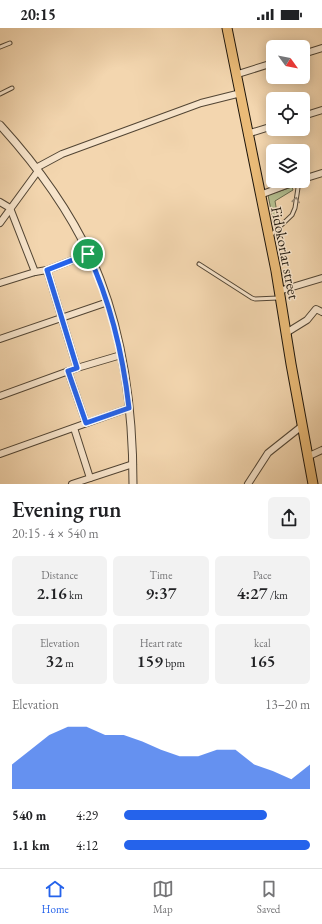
<!DOCTYPE html>
<html lang="en">
<head>
<meta charset="utf-8">
<style>
	:root { --surface:#fff; --page:#f2f2f2; --text:#202124; --muted:#757577; --line:#e0e0e0; --accent:#2563eb }
	body { margin:0; font-family:"EB Garamond",serif; background:var(--page); color:var(--text); height:100vh; display:flex; flex-direction:column; font-size:15px; white-space:nowrap }
	* { box-sizing:border-box; margin:0 }
	p { font-size:13px; color:var(--muted) }
	.icon { flex:none; width:22px; height:22px; fill:none; stroke:currentColor; stroke-width:2; stroke-linecap:round; stroke-linejoin:round }
	.map { position:relative; height:456px; overflow:hidden }
	.drawer { display:flex; flex-direction:column; background:var(--surface); flex:1 }
	.drawer>* { flex:none }
	.needle { width:26px; rotate:123deg }
	.buttons { position:absolute; left:266px; top:12px; display:grid; gap:8px }
	.buttons a { display:grid; place-items:center; width:44px; height:44px; border-radius:6px; background:var(--surface); box-shadow:0 2px 10px #0003; font-size:20px }
	.pin { position:absolute; display:grid; place-items:center; width:34px; height:34px; color:#fff; margin:-17px; border:2px solid #fff; border-radius:50%; box-shadow:0 1px 4px #0007 }
	.round { display:grid; place-items:center; flex:none; width:42px; height:42px; border-radius:6px; background:var(--page) }
	.summary { display:flex; align-items:center; justify-content:space-between; height:68px; padding:0 12px }
	h1 { font-size:22px; font-weight:600; line-height:30px }
	.stats { display:grid; grid-template-columns:repeat(3,1fr); gap:6px; height:68px; padding:4px 12px }
	.stats div { display:grid; align-content:center; border-radius:6px; background:var(--page); text-align:center }
	.stats b { font-size:17px; font-weight:600 }
	.stats small { font-size:11px; font-weight:400 }
	.stats p { font-size:11px }
	.chart { height:112px; padding:8px 12px }
	.chart p { display:flex; justify-content:space-between }
	.chart svg { width:100%; height:72px; margin-top:4px; fill:var(--accent); opacity:.7 }
	ul { padding:0 12px; list-style:none; font-size:13px }
	li { display:grid; grid-template-columns:64px 48px 1fr; align-items:center; height:30px }
	li i { height:10px; border-radius:5px; background:var(--accent) }
	.status { display:flex; justify-content:space-between; align-items:center; height:28px; padding:0 20px; background:var(--surface); direction:ltr }
	.status svg { height:11px; fill:currentColor }
	.tabs { display:flex; justify-content:space-around; align-items:center; height:56px; border-top:1px solid var(--line); background:var(--surface); font-size:11px; color:var(--muted) }
	.tabs a { display:grid; justify-items:center; gap:2px }
	.tabs .selected { color:var(--accent) }
	.map>svg:first-child { display:block }
</style>
</head>
<body>
<div class="status"><b>20:15</b><svg viewBox="0 0 49 12"><path d="M0 12V9h3v3zM5 12V6h3v6zM10 12V3h3v9zM15 12V0h3v12zM26 1h20v11H26zM47 4h2v5h-2z"/></svg></div>
<div class="map">
<svg width="322" height="456" viewBox="0 0 322 456">
	<rect width="100%" height="100%" fill="#f3d6af"/>
	<filter id="stains"><feTurbulence type="fractalNoise" baseFrequency=".005" numOctaves="4"/><feColorMatrix values="0 0 0 0 .2 0 0 0 0 .09 0 0 0 0 .02 0 0 0 .5 -.17"/></filter>
	<radialGradient id="worn" r=".72"><stop offset=".6" stop-color="#630" stop-opacity="0"/><stop offset="1" stop-color="#630" stop-opacity=".3"/></radialGradient>
	<path fill="#b5bf8f" stroke="#696a4d" d="M292,159L293,162L275,173L279,196L274,197L268,167Z"/>
	<g fill="none" stroke-linecap="round" stroke-linejoin="round">
		<g stroke="#524534" stroke-width="5">
			<g id="service">
				<path d="M0,19L10,15"/>
				<path d="M0,66L12,60"/>
				<path d="M270,208L292,187L295,180L299,153"/>
				<path d="M199,236L252,270L255,271L278,270"/>
			</g>
		</g>
		<g stroke="#524534" stroke-width="8">
			<g id="minor">
				<path d="M303,26L322,20"/>
				<path d="M238,46L273,35"/>
				<path d="M303,88L322,82"/>
				<path d="M247,106L273,98"/>
				<path d="M36,140L62,126L201,75L241,65"/>
				<path d="M303,151L322,145"/>
				<path d="M260,167L297,153"/>
				<path d="M0,174L10,180L35,244"/>
				<path d="M0,195L38,143"/>
				<path d="M47,242L77,340"/>
				<path d="M0,255L35,244L47,242L88,226"/>
				<path d="M279,263L322,250"/>
				<path d="M286,305L307,292L316,281L322,284"/>
				<path d="M0,311L108,274"/>
				<path d="M68,343L86,395"/>
				<path d="M0,368L77,340L121,327"/>
				<path d="M74,400L90,450"/>
				<path d="M0,426L129,380"/>
				<path d="M307,429L322,422"/>
				<path d="M72,456L133,436"/>
				<path d="M248,456L268,425L302,398"/>
			</g>
		</g>
		<g stroke="#524534" stroke-width="9">
			<path id="tertiary" d="M0,97C41,142 78,194 100,251C125,316 133,387 133,456"/>
		</g>
		<g stroke="#1d150b" stroke-width="11">
			<path id="primary" d="M227,0L276,243L291,336L313,456"/>
		</g>
		<use href="#service" stroke="#f7e4cb" stroke-width="3"/>
		<use href="#minor" stroke="#f7e4cb" stroke-width="6"/>
		<use href="#tertiary" stroke="#f7e4cb" stroke-width="7"/>
		<use href="#primary" stroke="#eabb78" stroke-width="9"/>
	</g>
	<defs><path id="oneway-chevron" d="M-2-3.5L2.5 0L-2 3.5" fill="none" stroke-width="1.6" stroke-linecap="round" stroke-linejoin="round"/></defs>
	<use stroke="#958775" href="#oneway-chevron" transform="translate(296 172) rotate(-81)"/>
	<g fill="none" stroke-linecap="round" stroke-linejoin="round">
		<g stroke="#fff" stroke-width="8">
			<path id="route" d="M88,226C111,275 123,327 129,380L86,395L68,343L77,340L47,242Z"/>
		</g>
		<use href="#route" stroke="#2563eb" stroke-width="5"/>
	</g>
	<g text-anchor="middle" stroke-width="3" stroke-linejoin="round" paint-order="stroke">
		<g font-size="15" fill="#1d150b" stroke="#f7e4cb">
			<text transform="translate(285 225) rotate(79)" y="5">Fidokorlar street</text>
		</g>
	</g>
	<rect width="100%" height="100%" filter="url(#stains)"/>
	<rect width="100%" height="100%" fill="url(#worn)"/>
</svg>
<div class="buttons">
<a><svg class="needle" viewBox="-14 -14 28 28"><path d="M0-13l5 13h-10z" fill="#e53935"/><path d="M0 13l5-13h-10z" fill="#757577"/></svg></a>
<a><svg class="icon" aria-label="locate" viewBox="0 0 24 24"><circle cx="12" cy="12" r="6"/><path d="M12 2v4M12 18v4M2 12h4M18 12h4"/></svg></a>
<a><svg class="icon" aria-label="layers" viewBox="0 0 24 24"><path d="M12 4l9 5-9 5-9-5zM3 14l9 5 9-5"/></svg></a>
</div>
<div class="pin" style="left:88px;top:226px;background:#1e9e55"><svg class="icon" aria-label="arrive" viewBox="0 0 24 24"><path d="M6 21V4h12l-3 4 3 4H6"/></svg></div>
</div>
<section class="drawer">
<div class="summary"><div><h1>Evening run</h1><p>20:15 · 4 × 540 m</p></div><a class="round"><svg class="icon" aria-label="share" viewBox="0 0 24 24"><path d="M12 15V3M7 8l5-5 5 5M5 13v7h14v-7"/></svg></a></div>
<div class="stats">
<div><p>Distance</p><b>2.16<small> km</small></b></div>
<div><p>Time</p><b>9:37</b></div>
<div><p>Pace</p><b>4:27<small> /km</small></b></div>
</div>
<div class="stats">
<div><p>Elevation</p><b>32<small> m</small></b></div>
<div><p>Heart rate</p><b>159<small> bpm</small></b></div>
<div><p>kcal</p><b>165</b></div>
</div>
<div class="chart"><p><span>Elevation</span>13–20 m</p>
<svg viewBox="0 0 160 44" preserveAspectRatio="none"><path d="M0 44V29L10 20L20 11L30 6L40 6L50 11L60 11L70 15L80 20L90 24L100 24L110 20L120 20L130 29L140 33L150 38L160 29V44z"/></svg>
</div>
<ul>
<li><b>540 m</b>4:29<i style="width:77%"></i></li>
<li><b>1.1 km</b>4:12<i style="width:100%"></i></li>
</ul>
</section>
<nav class="tabs">
<a class="selected"><svg class="icon" aria-label="home" viewBox="0 0 24 24"><path d="M3 11l9-7 9 7M6 9v11h12V9"/></svg>Home</a>
<a><svg class="icon" aria-label="map" viewBox="0 0 24 24"><path d="M3 6l6-2 6 2 6-2v14l-6 2-6-2-6 2zM9 4v14M15 6v14"/></svg>Map</a>
<a><svg class="icon" aria-label="saved" viewBox="0 0 24 24"><path d="M7 4h10v16l-5-4-5 4z"/></svg>Saved</a>
</nav>
</body>
</html>
